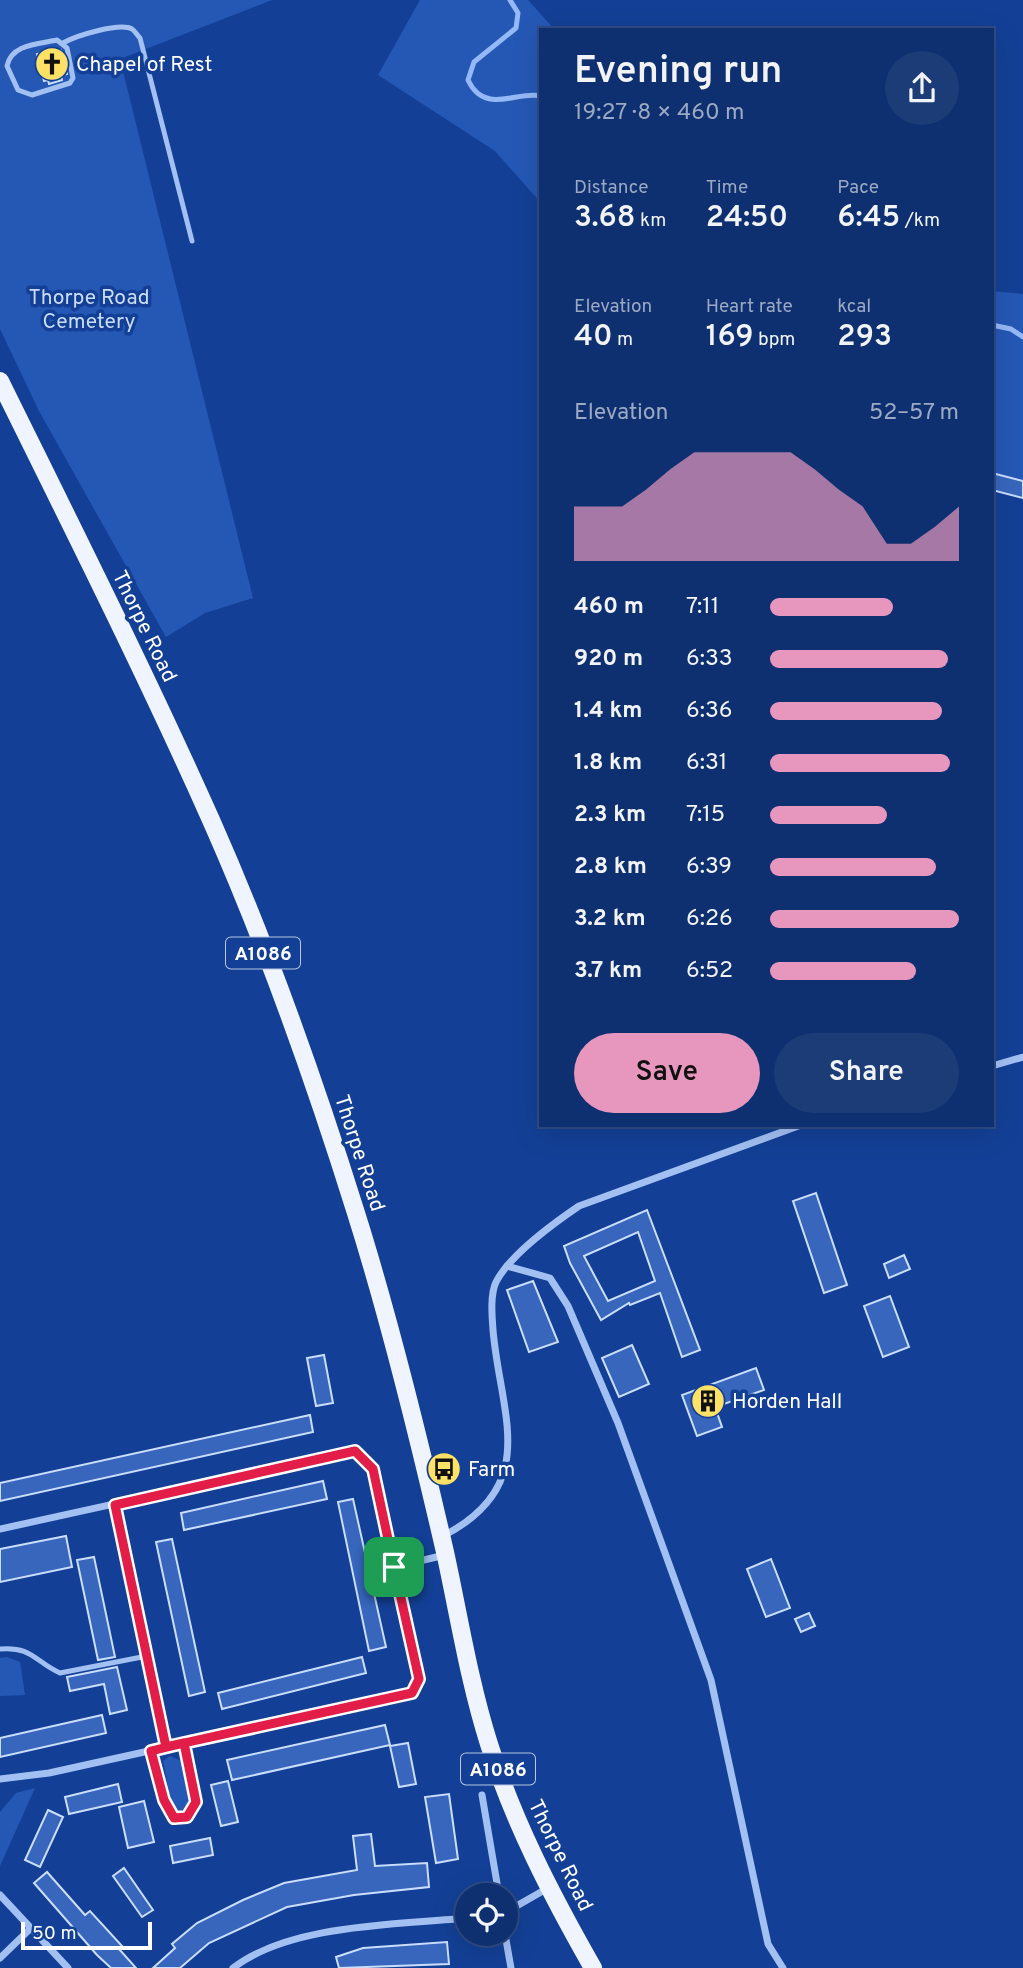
<!DOCTYPE html>
<html lang="en">
<head>
<meta charset="utf-8">
<style>
	:root { --surface:#0e3070; --page:#1c3c78; --text:#f1f3f6; --muted:#9ba9c3; --line:#2e4b83; --accent:#e797bd }
	body { margin:0; font-family:Overpass,sans-serif; background:var(--page); color:var(--text); height:100vh; display:flex; flex-direction:column; font-size:26px; white-space:nowrap }
	* { box-sizing:border-box; margin:0 }
	p { font-size:23px; color:var(--muted) }
	.icon { flex:none; width:38px; height:38px; fill:none; stroke:currentColor; stroke-width:2; stroke-linecap:round; stroke-linejoin:round }
	.map { position:relative; flex:1; overflow:hidden }
	.details { position:absolute; left:539px; top:28px; width:455px; height:1099px; display:flex; flex-direction:column; background:var(--surface); border-radius:0px; box-shadow:0 7px 28px #0002,0 0 0 2px var(--line) }
	.details>* { flex:none }
	.buttons { position:absolute; left:455px; top:1883px; display:grid; gap:14px }
	.buttons a { display:grid; place-items:center; width:63px; height:63px; border-radius:50%; background:var(--surface); box-shadow:0 7px 28px #0002,0 0 0 2px var(--line); font-size:35px }
	.scale { position:absolute; left:21px; bottom:18px; width:131px; box-sizing:border-box; padding-left:7px; border:4px solid #fff; border-top:0; font-size:19px; line-height:24px; white-space:nowrap; color:#fff; -webkit-text-stroke:5px #134096; paint-order:stroke }
	.pin { position:absolute; display:grid; place-items:center; width:60px; height:60px; color:#fff; margin:-30px; border-radius:14px; box-shadow:0 4px 10px #0006 }
	.round { display:grid; place-items:center; flex:none; width:74px; height:74px; border-radius:37px; background:var(--page) }
	.summary { display:flex; align-items:center; justify-content:space-between; height:119px; padding:0 35px }
	h1 { font-size:38px; font-weight:600; line-height:52px }
	.stats { display:grid; grid-template-columns:repeat(3,1fr); gap:10px; height:119px; padding:7px 35px }
	.stats div { display:grid; align-content:center }
	.stats b { font-size:30px; font-weight:600 }
	.stats small { font-size:19px; font-weight:400 }
	.stats p { font-size:19px }
	.chart { height:196px; padding:14px 35px }
	.chart p { display:flex; justify-content:space-between }
	.chart svg { width:100%; height:126px; margin-top:7px; fill:var(--accent); opacity:.7 }
	.button { display:flex; gap:14px; margin-top:auto; padding:14px 35px }
	.button a { flex:1; height:80px; border-radius:42px; background:var(--accent); color:#111; font-size:28px; font-weight:600; line-height:80px; text-align:center }
	.button a+a { background:var(--page); color:var(--text) }
	ul { padding:0 35px; list-style:none; font-size:23px }
	li { display:grid; grid-template-columns:112px 84px 1fr; align-items:center; height:52px }
	li i { height:18px; border-radius:9px; background:var(--accent) }
	.map>svg:first-child { display:block }
</style>
</head>
<body>
<div class="map">
<svg width="1023" height="1968" viewBox="0 0 1023 1968">
	<rect width="100%" height="100%" fill="#134096"/>
	<g fill="#2558b5">
		<path d="M0,0H272L120,59L253,598L205,613L166,637L39,411L0,329Z"/>
		<path d="M420,0H528L555,30H541V203L495,151L378,75Z"/>
		<path d="M992,291L1023,294V496L992,488Z"/>
		<path d="M7,1657L20,1662L25,1695L0,1696V1658Z"/>
		<path d="M170,1756L184,1762L192,1804L184,1815L173,1811L163,1761Z"/>
		<path d="M35,1788L0,1866V1812L16,1793Z"/>
	</g>
	<g fill="none" stroke-linecap="round" stroke-linejoin="round">
		<g stroke="#95b9f6" stroke-width="5">
			<path d="M510,0L518,13L516,28L474,62L468,80C485,116 518,90 541,96"/>
			<path d="M992,325L1011,329L1023,337"/>
		</g>
	</g>
	<g fill="#3766bc" stroke="#cbddfd" stroke-width="2" fill-rule="evenodd">
		<path d="M61,50L67,74L61,75L62,80L49,84L48,80L44,81L37,54Z"/>
		<path d="M992,473L1023,481V498L992,490Z"/>
		<path d="M816,1193L847,1285L824,1293L793,1201Z"/>
		<path d="M647,1210L700,1350L682,1357L660,1293L630,1305L629,1303L601,1320L570,1263L564,1246ZM638,1232L655,1281L608,1301L584,1256Z"/>
		<path d="M904,1255L910,1269L889,1278L884,1264Z"/>
		<path d="M533,1281L558,1342L529,1352L507,1290Z"/>
		<path d="M890,1296L909,1347L883,1357L864,1306Z"/>
		<path d="M632,1345L649,1384L619,1397L602,1358Z"/>
		<path d="M324,1355L333,1403L316,1406L307,1358Z"/>
		<path d="M756,1368L764,1390L715,1407L722,1427L697,1436L682,1395Z"/>
		<path d="M310,1415L313,1432L0,1501V1483Z"/>
		<path d="M323,1481L327,1499L184,1530L181,1513Z"/>
		<path d="M353,1499L386,1647L369,1651L338,1502Z"/>
		<path d="M66,1536L72,1567L0,1582V1549Z"/>
		<path d="M172,1539L205,1692L189,1696L156,1542Z"/>
		<path d="M94,1557L115,1657L98,1660L77,1560Z"/>
		<path d="M771,1559L790,1608L766,1617L747,1569Z"/>
		<path d="M809,1613L815,1626L801,1632L795,1619Z"/>
		<path d="M362,1657L366,1673L222,1709L218,1693Z"/>
		<path d="M117,1667L127,1710L110,1714L104,1684L70,1691L67,1677Z"/>
		<path d="M102,1715L106,1733L0,1757V1738Z"/>
		<path d="M385,1725L390,1745L232,1780L227,1760Z"/>
		<path d="M408,1743L416,1784L399,1787L390,1746Z"/>
		<path d="M228,1781L238,1822L221,1826L211,1785Z"/>
		<path d="M118,1784L122,1802L69,1814L65,1797Z"/>
		<path d="M449,1794L458,1859L436,1863L425,1797Z"/>
		<path d="M144,1801L154,1842L128,1848L119,1807Z"/>
		<path d="M48,1810L63,1817L40,1867L25,1860Z"/>
		<path d="M371,1834L375,1866L427,1863L429,1887L354,1895L287,1907L209,1943L180,1968H153L175,1948L172,1944L197,1923L243,1900L284,1883L357,1870L353,1836Z"/>
		<path d="M210,1838L213,1855L173,1863L170,1846Z"/>
		<path d="M124,1868L153,1910L142,1917L113,1876Z"/>
		<path d="M47,1872L85,1915L90,1911L122,1946L119,1949L136,1968H111L97,1955L34,1883Z"/>
		<path d="M447,1942L449,1964L339,1968L336,1957L363,1948Z"/>
	</g>
	<g fill="none" stroke-linecap="round" stroke-linejoin="round">
		<g stroke="#a3c0f3" stroke-width="5">
			<path d="M57,40L67,48L73,78L70,83L32,95L18,90L7,66C11,44 39,44 57,40Z"/>
			<path d="M63,43C75,36 120,22 132,29C135,31 137,35 140,38L192,241"/>
			<path d="M0,1649C32,1646 35,1662 60,1673L147,1656"/>
			<path d="M151,1751L170,1814L174,1818L187,1817L196,1803L184,1743"/>
		</g>
		<g stroke="#a3c0f3" stroke-width="7">
			<path d="M992,1066L1023,1057"/>
			<path d="M507,1266L550,1278L568,1306L618,1423L711,1680L768,1944L783,1968"/>
			<path d="M115,1505L166,1747"/>
			<path d="M0,1529L355,1451L373,1469L394,1567L445,1555"/>
			<path d="M443,1536C542,1485 500,1414 493,1330C492,1316 490,1295 496,1282C510,1255 554,1223 579,1206L801,1125"/>
			<path d="M0,1779L49,1773L412,1693L419,1679L394,1567"/>
			<path d="M482,1795L499,1895"/>
			<path d="M0,1895L68,1968"/>
			<path d="M506,1912L548,1888"/>
			<path d="M505,1934L511,1968"/>
			<path d="M0,1958L31,1928"/>
			<path d="M233,1968C290,1924 396,1925 467,1918"/>
		</g>
		<path stroke="#eff4ff" stroke-width="18" d="M0,381C72,527 145,672 211,820C267,946 315,1082 356,1213C391,1324 419,1439 445,1552C459,1616 469,1681 489,1744C514,1823 552,1896 593,1968"/>
	</g>
	<g fill="none" stroke-linecap="round" stroke-linejoin="round">
		<g stroke="#fff" stroke-width="14">
			<path id="route" d="M394,1567L373,1469L355,1451L115,1505L166,1747L184,1743L196,1802L187,1817L174,1818L164,1800L151,1751L184,1743L412,1693L419,1679L394,1567"/>
		</g>
		<use href="#route" stroke="#e11d48" stroke-width="9"/>
	</g>
	<defs>
		<g id="church-disc" transform="scale(1.75)"><circle r="9.5" fill="#ffe165" stroke="#134096"/><path d="M-1.2-6h2.4v3.5h3.3v2.4h-3.3V6h-2.4V-.1h-3.3v-2.4h3.3Z" fill="#111"/></g>
		<g id="building-disc" transform="scale(1.75)"><circle r="9.5" fill="#ffe165" stroke="#134096"/><path d="M-4-6H4V6H1V3H-1V6H-4ZM-2.5-4.3h1.7v1.8h-1.7ZM.8-4.3h1.7v1.8H.8ZM-2.5-1h1.7V.8h-1.7ZM.8-1h1.7V.8H.8Z" fill="#111"/></g>
		<g id="bus-disc" transform="scale(1.75)"><circle r="9.5" fill="#ffe165" stroke="#134096"/><path d="M-5-6H5V4H4V6H2V4H-2V6H-4V4H-5ZM-3.5-4V0h7V-4ZM-3.5 1.2v1.5H-2V1.2ZM2 1.2v1.5H3.5V1.2Z" fill="#111"/></g>
	</defs>
	<g fill-rule="evenodd">
		<use href="#church-disc" x="52" y="64"/>
		<use href="#building-disc" x="708" y="1401"/>
		<use href="#bus-disc" x="444" y="1469"/>
	</g>
	<g text-anchor="middle" stroke-width="7" stroke-linejoin="round" paint-order="stroke">
		<g fill="#134096" stroke="#b8c6e0" stroke-width="2">
			<rect x="226" y="937.5" width="74" height="31" rx="5"/>
			<rect x="461" y="1753.5" width="74" height="31" rx="5"/>
		</g>
		<g font-size="19" font-weight="bold" fill="#fff">
			<text x="263" y="960">A1086</text>
			<text x="498" y="1776">A1086</text>
		</g>
		<g font-size="21" fill="#fff" stroke="#134096" text-anchor="start">
			<text x="76" y="71">Chapel of Rest</text>
			<text x="732" y="1408">Horden Hall</text>
			<text x="468" y="1476">Farm</text>
		</g>
		<g font-size="21" fill="#cbddfd" stroke="#134096">
			<text x="89" y="304">Thorpe Road<tspan x="89" dy="24">Cemetery</tspan></text>
		</g>
		<g font-size="21" fill="#fff" stroke="#134096">
			<text transform="translate(145 626) rotate(64)" y="7">Thorpe Road</text>
			<text transform="translate(360 1153) rotate(72)" y="7">Thorpe Road</text>
			<text transform="translate(561 1855) rotate(64)" y="7">Thorpe Road</text>
		</g>
	</g>
</svg>
<div class="buttons">
<a><svg class="icon" aria-label="locate" viewBox="0 0 24 24"><circle cx="12" cy="12" r="6"/><path d="M12 2v4M12 18v4M2 12h4M18 12h4"/></svg></a>
</div>
<div class="scale">50 m</div>
<div class="pin" style="left:394px;top:1567px;background:#1e9e55"><svg class="icon" aria-label="arrive" viewBox="0 0 24 24"><path d="M6 21V4h12l-3 4 3 4H6"/></svg></div>
<section class="details">
<div class="summary"><div><h1>Evening run</h1><p>19:27 · 8 × 460 m</p></div><a class="round"><svg class="icon" aria-label="share" viewBox="0 0 24 24"><path d="M12 15V3M7 8l5-5 5 5M5 13v7h14v-7"/></svg></a></div>
<div class="stats">
<div><p>Distance</p><b>3.68<small> km</small></b></div>
<div><p>Time</p><b>24:50</b></div>
<div><p>Pace</p><b>6:45<small> /km</small></b></div>
</div>
<div class="stats">
<div><p>Elevation</p><b>40<small> m</small></b></div>
<div><p>Heart rate</p><b>169<small> bpm</small></b></div>
<div><p>kcal</p><b>293</b></div>
</div>
<div class="chart"><p><span>Elevation</span>52–57 m</p>
<svg viewBox="0 0 160 44" preserveAspectRatio="none"><path d="M0 44V25L10 25L20 25L30 19L40 12L50 6L60 6L70 6L80 6L90 6L100 12L110 19L120 25L130 38L140 38L150 32L160 25V44z"/></svg>
</div>
<ul>
<li><b>460 m</b>7:11<i style="width:65%"></i></li>
<li><b>920 m</b>6:33<i style="width:94%"></i></li>
<li><b>1.4 km</b>6:36<i style="width:91%"></i></li>
<li><b>1.8 km</b>6:31<i style="width:95%"></i></li>
<li><b>2.3 km</b>7:15<i style="width:62%"></i></li>
<li><b>2.8 km</b>6:39<i style="width:88%"></i></li>
<li><b>3.2 km</b>6:26<i style="width:100%"></i></li>
<li><b>3.7 km</b>6:52<i style="width:77%"></i></li>
</ul>
<div class="button"><a>Save</a><a>Share</a></div>
</section>
</div>
</body>
</html>
